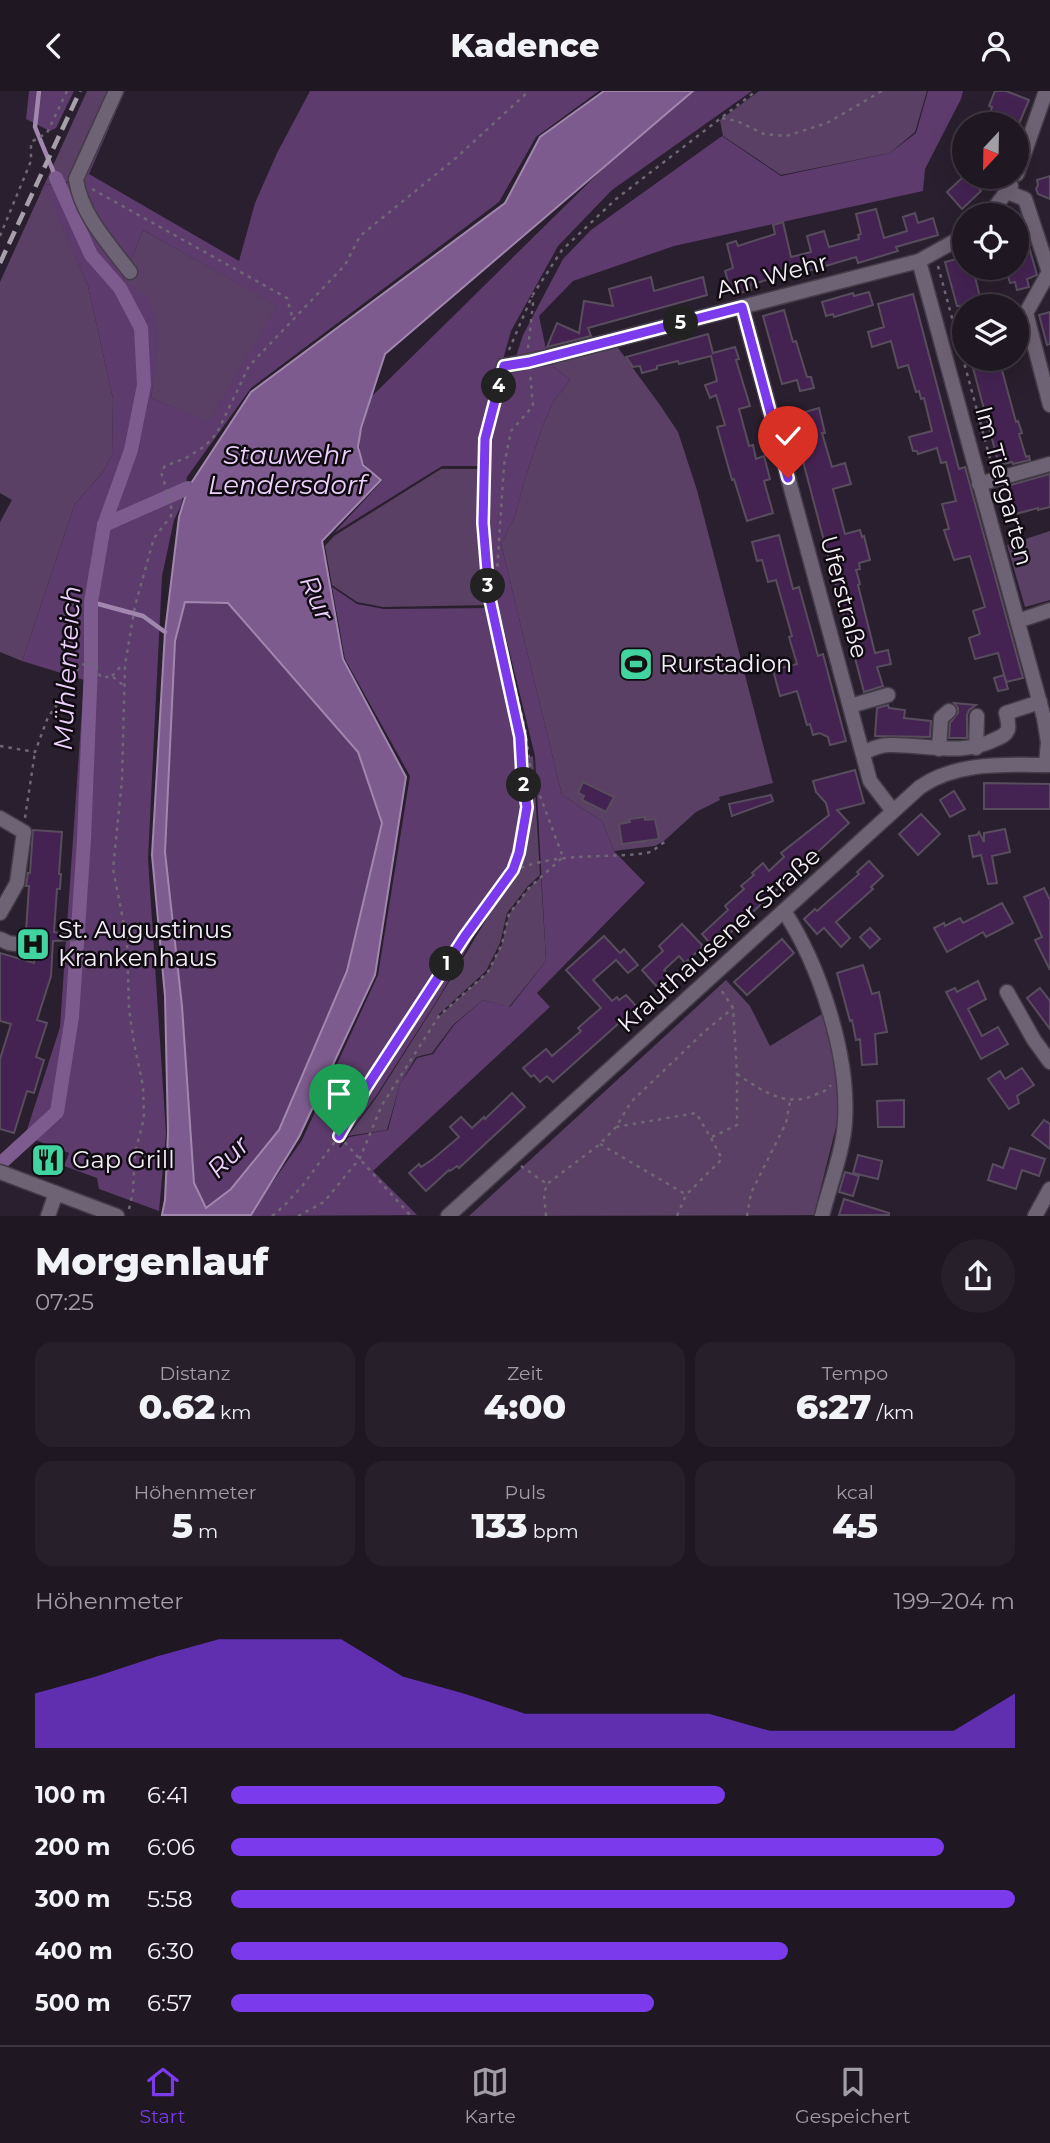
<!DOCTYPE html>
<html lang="de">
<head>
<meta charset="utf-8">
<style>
	:root { --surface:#1f1722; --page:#27202a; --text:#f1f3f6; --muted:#a19fa5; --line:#3c3640; --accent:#7c3aed }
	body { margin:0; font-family:Montserrat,sans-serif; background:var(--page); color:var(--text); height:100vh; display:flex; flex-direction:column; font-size:26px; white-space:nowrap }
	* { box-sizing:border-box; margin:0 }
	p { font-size:23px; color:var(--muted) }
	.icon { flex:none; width:38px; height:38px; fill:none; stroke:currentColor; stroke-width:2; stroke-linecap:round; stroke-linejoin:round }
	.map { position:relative; height:1125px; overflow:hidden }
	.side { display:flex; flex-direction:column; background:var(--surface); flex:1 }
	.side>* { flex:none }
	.needle { width:46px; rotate:202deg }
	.buttons { position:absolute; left:952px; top:21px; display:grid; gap:14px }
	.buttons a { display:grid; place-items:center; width:77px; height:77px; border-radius:50%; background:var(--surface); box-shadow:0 7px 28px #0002,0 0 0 2px var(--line); font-size:35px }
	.pin { position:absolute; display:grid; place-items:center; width:60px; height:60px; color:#fff; margin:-72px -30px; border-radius:50% 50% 50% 0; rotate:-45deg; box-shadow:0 0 7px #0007 }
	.pin .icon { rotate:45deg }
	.km { position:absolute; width:35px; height:35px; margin:-18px; border-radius:50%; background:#222; color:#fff; font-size:19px; line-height:35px; text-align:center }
	.round { display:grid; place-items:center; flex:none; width:74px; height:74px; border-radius:37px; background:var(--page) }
	.summary { display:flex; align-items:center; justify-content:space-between; height:119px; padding:0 35px }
	h1 { font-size:38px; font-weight:800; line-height:52px }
	.stats { display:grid; grid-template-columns:repeat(3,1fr); gap:10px; height:119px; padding:7px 35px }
	.stats div { display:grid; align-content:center; border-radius:18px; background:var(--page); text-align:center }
	.stats b { font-size:35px; font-weight:800 }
	.stats small { font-size:19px; font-weight:400 }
	.stats p { font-size:19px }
	.chart { height:196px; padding:14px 35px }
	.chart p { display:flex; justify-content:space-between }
	.chart svg { width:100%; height:126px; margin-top:7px; fill:var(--accent); opacity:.7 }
	ul { padding:0 35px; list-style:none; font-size:23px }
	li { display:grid; grid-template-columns:112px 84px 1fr; align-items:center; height:52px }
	li i { height:18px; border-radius:9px; background:var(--accent) }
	header { display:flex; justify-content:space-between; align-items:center; height:91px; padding:0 35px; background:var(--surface); font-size:32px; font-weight:800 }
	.tab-bar { display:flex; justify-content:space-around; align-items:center; height:98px; border-top:2px solid var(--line); background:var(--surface); font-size:19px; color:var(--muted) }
	.tab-bar a { display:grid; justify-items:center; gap:4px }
	.tab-bar .selected { color:var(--accent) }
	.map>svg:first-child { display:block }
</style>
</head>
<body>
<header><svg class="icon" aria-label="back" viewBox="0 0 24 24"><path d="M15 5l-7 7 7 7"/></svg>Kadence<svg class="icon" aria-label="person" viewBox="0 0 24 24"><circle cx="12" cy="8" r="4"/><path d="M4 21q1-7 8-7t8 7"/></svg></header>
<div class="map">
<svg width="1050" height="1125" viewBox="0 0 1050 1125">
	<rect width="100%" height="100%" fill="#291f2e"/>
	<g fill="#594064">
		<path d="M87,0H113L74,90L45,94L88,195L113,308L112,364L103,381L75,413L22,570L0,561V431L12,409L0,402V191Z"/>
		<path d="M759,0H927L915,41L890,62L781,84L723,45L720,29Z"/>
		<path d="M143,139L278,215L209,331L151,307L157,259L123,189Z"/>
		<path d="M616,254L660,314L678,341L697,399L773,692L719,706L720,709L696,721L664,750L655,755L614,760L602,730L562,704L501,453L515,425L525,388L543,334L553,311L570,289L549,272Z"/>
		<path d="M441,378H481L479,431L490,514L383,516L357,511L332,494L325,455L334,445Z"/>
		<path d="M1050,440V509L1025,516L1007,454Z"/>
		<path d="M533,665L540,784L528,795L507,822L500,852L486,880L438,924V926L488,881L502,853L509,823L529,797L541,786L546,870L509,916L483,909L453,934L432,962L416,966L400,993L387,1039L348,1045L376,1007L438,909L521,770L527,668Z"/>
		<path d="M726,889L750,915L770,955L822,923L835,963L838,990L837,1032L814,1124L469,1125Z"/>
	</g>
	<g fill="#5d3b6c" fill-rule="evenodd">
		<path d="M29,0H74L56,37L50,40L26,28Z"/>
		<path d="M119,0H125L89,83L239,170L255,112L277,62L310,0H599L536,46L499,111L251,297L187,386L181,415L174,429L162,485L148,768L166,1042L159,1120L99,1098L97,1087L64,1075L69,1062L25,1045L60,936L84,589L22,570L75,413L103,381L112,364L113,308L88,195L44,94L74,91ZM143,139L277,215L209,330L151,307C155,275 168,224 142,201C137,196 129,193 123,189Z"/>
		<path d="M691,0H752L612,99L558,155L511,240L481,348L480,375H442L334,442L383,389C378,385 370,380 366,375C351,356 366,324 372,305L628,53Z"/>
		<path d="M928,0H963L961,8L925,78L923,100L674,155L573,190L539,225L549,272L570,289L553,311L543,334L525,388L515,425L501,453L562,704L602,730L614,760L645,792L537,902L550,916L373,1080L417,1124L249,1125L302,1049L378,884L410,685L345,568L332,496L357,513L384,518L490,517L508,586L525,670L517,769L438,908L376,1005L339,1055L340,1057L349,1046L388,1039L400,993L417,967L433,963L454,934L483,909L510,916L546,870L535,665L497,510L486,431L490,345L523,244L563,168L591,139L722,45L781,85L890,62L916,42Z"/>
		<path d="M185,511L228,512L358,662L382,732L347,880L279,1040L231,1098L205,1117L194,1092L182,915L165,761L175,550Z"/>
	</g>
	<path fill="#7e5b8e" stroke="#a187ae" stroke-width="2" fill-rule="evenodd" d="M604,0H693L385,263L361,337L358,356L363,374L381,389L322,450L343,568L406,686L375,884L299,1046L251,1124H162L165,1109L168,1041L165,905L152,764L165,541L179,426L188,397L251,301L505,112L540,46ZM185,511L228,512L358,661L382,732L347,880L279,1039L231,1098L206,1117L194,1092L182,915L165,761L175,550Z"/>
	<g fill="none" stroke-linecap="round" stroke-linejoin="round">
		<g stroke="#a187ae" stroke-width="4.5">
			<path d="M39,0L35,36L56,87"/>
			<path d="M91,511L143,525L165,541"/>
		</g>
		<g stroke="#7e5b8e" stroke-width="14">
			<path d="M104,434L188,397"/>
			<path d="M0,1073L57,1021L72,926L84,749L91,574V511L104,434L131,359L144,294L141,237L120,197L91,164L56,87"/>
		</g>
	</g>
	<g fill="#442352" stroke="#584d5d" stroke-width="2">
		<path d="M995,0H1006L1029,9L1019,33H986L992,16L989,15Z"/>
		<path d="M964,85L968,86L981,100L962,118L947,101Z"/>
		<path d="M1050,85V108L1038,103L1036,98L1038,94L1037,89Z"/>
		<path d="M876,118L884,147L907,140L903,126L915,122L918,132L933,127L938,144L896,156L898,160L858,172L856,166L798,183L797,180L776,186L750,194L751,199L732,204L725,180L733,177L727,153L736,150L738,155L775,143L773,134L783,131L791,166L811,161L807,145L824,140L829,156L859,148L858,144L861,143L856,123Z"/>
		<path d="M1017,124H1020L1037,184L1027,188L1029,196L1017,199L1015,191L1010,192L1006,177H1017Z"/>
		<path d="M964,166V177H973L982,215H957L945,171Z"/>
		<path d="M651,186L654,200L703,186L707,204L588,237L591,245L547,256L557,232L579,242L584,210L613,215L609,198Z"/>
		<path d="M869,201L873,214L834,226L833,223L826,225L822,211L853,202L854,205Z"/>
		<path d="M913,203L959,378L965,376L1023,587L1006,591L998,562L975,568L969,547L980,543L973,520L985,516L970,465L954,469L944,439L949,438L942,413L956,410L946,371L941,372L937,357L918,363L917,360H913L909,346L932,340L924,307L921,308L919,300L916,301L908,274L898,277L891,250L872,256L868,241L884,236L878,213Z"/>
		<path d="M784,219L793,251L796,250L807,286H811L814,297L800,300L797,289L782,293L763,225Z"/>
		<path d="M1050,221V253L1047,254L1039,224Z"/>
		<path d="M708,243L713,262L735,256L739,268L736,269L750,315L739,318L749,355L753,354L756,368L764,365L770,388L764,390L773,422L747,430L734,388L732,389L717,336L725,334L716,304L710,307L705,294L717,290L711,265L679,273L678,270L657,275V278L642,282L640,275L633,276L626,266Z"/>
		<path d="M982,268H999L1016,331L1018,330L1022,342L1019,343L1026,366L1029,365L1030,369L1013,373L1012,371L999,374L973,277L984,274Z"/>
		<path d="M819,317L824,338L825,342H822L832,376L845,372L851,393L833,398L845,443L860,439L862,446L864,445L870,469L859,472L860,478L856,479L860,493L858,494L875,562L888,559L891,573L877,576L883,595L864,601L791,325Z"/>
		<path d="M1050,383V416L1038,419V417L1008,425L1004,410L1011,408L1007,395Z"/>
		<path d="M779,444L793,498L799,496L818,565L823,563L846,650L830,654L828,646L820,642L813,644L810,633L807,634L797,600L780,605L773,579L797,573L789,546L792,545L776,489L768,491L762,469L757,470L752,451Z"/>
		<path d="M1004,584L1008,598L998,600L994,587Z"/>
		<path d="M954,612L976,614L969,619L967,624V647H949L950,632L958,622V617Z"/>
		<path d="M888,614L889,617L905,619L904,627L931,630L930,646L875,645L877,617Z"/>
		<path d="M855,679L864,712L837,719L849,732L714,857L702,843L728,819L725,815L744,798L741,795L754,784L752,782L763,772L769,780L784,766L781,762L829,724L826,712L816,701L813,690Z"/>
		<path d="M583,691L614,706L606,721L582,709L584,705L578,702Z"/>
		<path d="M984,692L1050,693V718H984Z"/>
		<path d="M954,700L965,718L950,726L940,709Z"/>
		<path d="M771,704L773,710L732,725L729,713Z"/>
		<path d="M921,723L940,743L918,764L899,743Z"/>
		<path d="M645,726V729L655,728L659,748L622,753L619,733L630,731L629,728Z"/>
		<path d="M1005,738L1010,761L992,765L997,792L988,793L981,764L973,766L969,745L977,744L979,741L984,751V742Z"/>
		<path d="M33,739L62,741L59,783H61L60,798H57L54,841L75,845V849L53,850L51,885L37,929L47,932L36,966L44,969L34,1002L27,1000L14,1042L0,1038V968L11,933L0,930V862L34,872V864L40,857V851L36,847V841L26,840L29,795H26L28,782H30Z"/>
		<path d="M869,770L883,785L871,796L873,798L836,831L850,847L841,856L824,837L817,843L804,828L815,818L817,820L827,811L859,783L857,781Z"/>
		<path d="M1044,797L1050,809V879L1035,849L1042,846L1024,806Z"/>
		<path d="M1002,812L1013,832L986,846L983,841L947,861L934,837L944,832L945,835L960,827L963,832Z"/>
		<path d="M682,833L703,855L685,872L679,865L664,879L670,886L658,897L642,879L663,860L659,855Z"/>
		<path d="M870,837L880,848L870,857L860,846Z"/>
		<path d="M604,845L620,862L624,858L638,874L628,882L616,869L593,889L612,910L617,906L619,909L626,904L637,916L553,991L547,985L540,991L534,984L531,986L523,977L546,958L552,965L581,940L578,937L601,917L566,879Z"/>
		<path d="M782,848L794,862L747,904L734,891Z"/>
		<path d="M863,874L872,903L879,901L887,941L875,943L877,973L862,974L860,948L856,949L852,929L850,930L837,882Z"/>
		<path d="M978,890L986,908L968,918L982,945L998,936L1008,953L981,968L946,901L955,897L957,901Z"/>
		<path d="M1040,897L1050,910V938L1027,907Z"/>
		<path d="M1022,977L1034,994L1017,1005L1019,1012L1009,1018L988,988L1000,980L1005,988Z"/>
		<path d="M512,1002L525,1016L459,1077L457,1075L450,1080L449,1079L426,1100L409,1082L419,1073L421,1076L433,1068L459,1046L450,1036L461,1026L472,1037L484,1026L485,1028Z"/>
		<path d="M904,1009V1036H878L877,1010Z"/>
		<path d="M1044,1029L1050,1033V1058L1032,1044Z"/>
		<path d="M39,1056L62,1065L57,1081L33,1072Z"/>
		<path d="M1010,1057L1045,1068L1039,1085L1022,1079L1016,1098L988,1089L993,1073L1003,1077Z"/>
		<path d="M858,1064L882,1070L878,1088L853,1082Z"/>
		<path d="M845,1081L859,1085L853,1105L839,1101Z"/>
		<path d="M844,1108L889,1122V1124H839Z"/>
	</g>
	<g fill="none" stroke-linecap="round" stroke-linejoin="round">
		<g stroke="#443b48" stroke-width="17">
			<g id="minor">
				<path d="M116,0L76,88C81,124 109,153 130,181"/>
				<path d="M1017,83L1046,0"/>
				<path d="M1007,101L1025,108L1049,181L1026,222L1050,314"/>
				<path d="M989,124L1011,95"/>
				<path d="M919,170L1044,627L1048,651L1046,674"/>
				<path d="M742,216L870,690L893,720"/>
				<path d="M504,275L548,266L919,170L964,145"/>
				<path d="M979,393L1050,373"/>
				<path d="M1018,530L1050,519"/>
				<path d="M850,615L888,604"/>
				<path d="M976,657L977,625"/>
				<path d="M939,658L941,627L949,620"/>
				<path d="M863,662C871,658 879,654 889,654C925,653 961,666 996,648C1001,646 1006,644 1008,638C1009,633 1007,626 1006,622L1040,611"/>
				<path d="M0,727L24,741L17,792L0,822"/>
				<path d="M784,820C820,875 849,964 845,1030C844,1057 829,1097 822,1125"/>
				<path d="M0,848L9,852L31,855"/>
				<path d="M1007,901L1034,949L1050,971"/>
				<path d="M0,1081L117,1125"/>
				<path d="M48,1125L56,1102"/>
				<path d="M448,1125L920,696C958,670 1006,674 1050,674"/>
				<path d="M1035,1125L1050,1098"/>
			</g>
		</g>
		<g stroke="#706775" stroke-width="2.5" stroke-dasharray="3.5 5" stroke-linecap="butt">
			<path d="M722,27L737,30L764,43L786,45L827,32L882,0"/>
			<path d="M92,98L287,207L293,228"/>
			<path d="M0,145L31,70V51L47,42L67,0"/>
			<path d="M938,175L992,375"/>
			<path d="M528,257L533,213L532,205"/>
			<path d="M509,259L532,205L562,159L616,108L756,0"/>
			<path d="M112,585L121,575L124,574"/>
			<path d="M0,655L35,661L48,626L65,603L75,581L80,575L87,572L97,573V581L102,587L112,585L124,595"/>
			<path d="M25,727L35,661"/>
			<path d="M513,780C554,762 596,767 639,763L651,761L666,750"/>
			<path d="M737,983C763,1000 786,1018 817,1003C823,1001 827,999 831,994"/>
			<path d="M616,1036L696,1022L711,1047L722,1068L686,1104L677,1125"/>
			<path d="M339,1045L411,1125"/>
			<path d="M712,1046L737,1034V983L733,917L720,897"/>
			<path d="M600,1053L685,1103"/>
			<path d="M521,1075L547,1093"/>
			<path d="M129,1118L133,1101L135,1062L144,1027L143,995L134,952L129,918L127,849L113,778L122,689L125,574L135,515L154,447L171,425V413L161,381L165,375L186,367L205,355L217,342L249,275L345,174L360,145L456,67L529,0"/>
			<path d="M272,1125L284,1115L303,1094L339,1045L366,997L428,902L516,774L527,716L522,683L520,646L489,504L483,432L485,348L501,286"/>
			<path d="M298,1125L324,1111L360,1067L382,1014L439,925L488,881L502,853L509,823L529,797L563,766L531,681L525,637L495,511L504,374L511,340L533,315L530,281"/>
			<path d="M546,1125L544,1103L547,1093L600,1053L616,1036L631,1011L704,941L733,917"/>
			<path d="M747,1125L751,1102L786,1032L790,1010"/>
		</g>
		<use href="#minor" stroke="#6e6374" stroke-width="14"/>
		<path stroke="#a79fab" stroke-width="4.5" stroke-dasharray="14 7" stroke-linecap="butt" d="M0,172L80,0"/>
	</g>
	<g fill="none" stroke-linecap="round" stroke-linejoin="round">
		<g stroke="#fff" stroke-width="14">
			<path id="route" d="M339,1045L366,997L428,902L465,845L513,779L519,762L527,716L522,683L520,646L489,504L483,432L485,348L504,275L529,271L742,216L788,387"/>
		</g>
		<use href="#route" stroke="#7c3aed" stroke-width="9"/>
	</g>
	<defs>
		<g id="stadium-square" transform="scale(1.75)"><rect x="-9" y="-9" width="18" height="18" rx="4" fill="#42d4a0" stroke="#0f0b11"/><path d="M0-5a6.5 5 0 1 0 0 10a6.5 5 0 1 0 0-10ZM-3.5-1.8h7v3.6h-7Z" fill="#111"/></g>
		<g id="hospital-square" transform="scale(1.75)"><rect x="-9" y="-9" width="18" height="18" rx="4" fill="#42d4a0" stroke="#0f0b11"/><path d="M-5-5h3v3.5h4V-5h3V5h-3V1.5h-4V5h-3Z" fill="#111"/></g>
		<g id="restaurant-square" transform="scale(1.75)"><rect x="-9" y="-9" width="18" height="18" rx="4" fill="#42d4a0" stroke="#0f0b11"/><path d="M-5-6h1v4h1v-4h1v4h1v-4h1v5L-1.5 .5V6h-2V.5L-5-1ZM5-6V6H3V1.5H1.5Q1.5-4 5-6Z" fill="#111"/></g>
	</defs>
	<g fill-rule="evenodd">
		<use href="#stadium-square" x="636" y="573"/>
		<use href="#hospital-square" x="33" y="853"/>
		<use href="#restaurant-square" x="48" y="1069"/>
	</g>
	<g text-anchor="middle" stroke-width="5" stroke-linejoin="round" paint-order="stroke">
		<g font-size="24" fill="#f4eef8" stroke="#0f0b11">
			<text transform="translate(772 185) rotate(-15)" y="8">Am Wehr</text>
			<text transform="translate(1004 395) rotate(75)" y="8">Im Tiergarten</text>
			<text transform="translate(844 506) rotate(75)" y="8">Uferstraße</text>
			<text transform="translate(719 849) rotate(-42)" y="8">Krauthausener Straße</text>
		</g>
		<g font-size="24" fill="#f4eef8" stroke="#0f0b11" text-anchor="start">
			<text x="660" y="581">Rurstadion</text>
			<text x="58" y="847">St. Augustinus<tspan x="58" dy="28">Krankenhaus</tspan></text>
			<text x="72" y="1077">Gap Grill</text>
		</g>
		<g font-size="26" font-style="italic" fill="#efd0fe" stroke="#0f0b11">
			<text x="287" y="373">Stauwehr<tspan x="287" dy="30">Lendersdorf</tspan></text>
			<text transform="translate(317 507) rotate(66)" y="9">Rur</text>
			<text transform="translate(67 577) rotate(-87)" y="9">Mühlenteich</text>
			<text transform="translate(228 1066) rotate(-45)" y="9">Rur</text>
		</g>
	</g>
</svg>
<div class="buttons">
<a><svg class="needle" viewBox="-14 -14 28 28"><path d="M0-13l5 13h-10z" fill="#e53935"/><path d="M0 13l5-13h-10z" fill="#a19fa5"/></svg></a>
<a><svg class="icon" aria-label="locate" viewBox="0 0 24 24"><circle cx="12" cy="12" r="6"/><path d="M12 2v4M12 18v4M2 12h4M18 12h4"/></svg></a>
<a><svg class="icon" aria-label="layers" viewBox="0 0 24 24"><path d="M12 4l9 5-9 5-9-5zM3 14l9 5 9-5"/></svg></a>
</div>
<div class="pin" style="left:339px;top:1045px;background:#1e9e55"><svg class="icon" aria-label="arrive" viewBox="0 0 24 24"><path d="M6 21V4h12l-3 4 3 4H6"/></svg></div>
<div class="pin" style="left:788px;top:387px;background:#d93025"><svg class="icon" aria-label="check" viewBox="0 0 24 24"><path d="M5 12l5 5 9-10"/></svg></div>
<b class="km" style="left:447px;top:873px">1</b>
<b class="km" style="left:524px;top:694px">2</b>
<b class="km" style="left:488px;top:495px">3</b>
<b class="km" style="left:499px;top:295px">4</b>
<b class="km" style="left:681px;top:232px">5</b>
</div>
<section class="side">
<div class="summary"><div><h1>Morgenlauf</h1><p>07:25</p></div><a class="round"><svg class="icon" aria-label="share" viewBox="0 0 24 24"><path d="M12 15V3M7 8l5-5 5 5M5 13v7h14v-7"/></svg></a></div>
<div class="stats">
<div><p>Distanz</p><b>0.62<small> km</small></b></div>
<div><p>Zeit</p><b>4:00</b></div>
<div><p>Tempo</p><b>6:27<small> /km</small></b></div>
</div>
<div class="stats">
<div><p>Höhenmeter</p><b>5<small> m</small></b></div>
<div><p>Puls</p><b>133<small> bpm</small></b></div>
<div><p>kcal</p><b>45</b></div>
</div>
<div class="chart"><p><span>Höhenmeter</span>199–204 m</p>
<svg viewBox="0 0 160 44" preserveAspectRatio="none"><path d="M0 44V25L10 19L20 12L30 6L40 6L50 6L60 19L70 25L80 32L90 32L100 32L110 32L120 38L130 38L140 38L150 38L160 25V44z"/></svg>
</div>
<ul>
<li><b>100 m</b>6:41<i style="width:63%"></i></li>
<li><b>200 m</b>6:06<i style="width:91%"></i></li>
<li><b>300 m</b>5:58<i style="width:100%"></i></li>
<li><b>400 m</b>6:30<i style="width:71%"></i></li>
<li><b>500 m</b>6:57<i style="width:54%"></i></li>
</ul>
</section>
<nav class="tab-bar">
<a class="selected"><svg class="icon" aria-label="home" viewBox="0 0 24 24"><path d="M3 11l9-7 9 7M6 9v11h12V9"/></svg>Start</a>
<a><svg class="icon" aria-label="map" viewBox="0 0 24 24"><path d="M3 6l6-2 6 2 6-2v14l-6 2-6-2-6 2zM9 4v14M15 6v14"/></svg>Karte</a>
<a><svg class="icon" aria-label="saved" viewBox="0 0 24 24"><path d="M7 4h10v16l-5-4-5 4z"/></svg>Gespeichert</a>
</nav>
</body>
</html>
